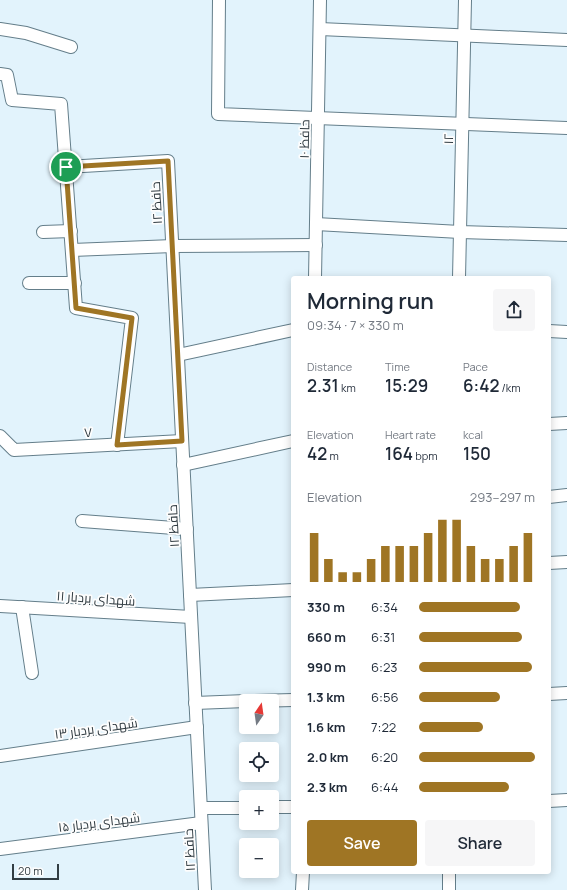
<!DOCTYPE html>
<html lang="en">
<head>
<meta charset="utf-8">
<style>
	:root { --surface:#fff; --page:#f6f6f7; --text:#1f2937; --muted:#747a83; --accent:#9f7524 }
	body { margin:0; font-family:Manrope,Cairo,sans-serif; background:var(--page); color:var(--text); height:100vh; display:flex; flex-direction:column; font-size:15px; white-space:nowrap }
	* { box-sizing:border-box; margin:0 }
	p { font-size:13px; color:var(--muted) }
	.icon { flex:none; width:22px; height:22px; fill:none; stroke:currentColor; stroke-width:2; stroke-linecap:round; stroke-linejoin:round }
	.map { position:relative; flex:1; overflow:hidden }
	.sheet { position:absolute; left:291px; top:276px; width:260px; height:598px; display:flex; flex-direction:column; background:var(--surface); border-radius:4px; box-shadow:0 2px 10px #0003 }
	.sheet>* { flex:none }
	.needle { width:26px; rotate:13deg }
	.controls { position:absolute; left:239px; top:694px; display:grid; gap:8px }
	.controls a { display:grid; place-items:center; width:40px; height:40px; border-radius:4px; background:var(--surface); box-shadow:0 2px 10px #0003; font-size:20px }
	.scale { position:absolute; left:12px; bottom:10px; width:47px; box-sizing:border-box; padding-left:4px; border:2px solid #323d43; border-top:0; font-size:11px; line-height:14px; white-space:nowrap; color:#323d43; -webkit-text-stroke:3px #fdfdfd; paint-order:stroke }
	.pin { position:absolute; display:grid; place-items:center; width:34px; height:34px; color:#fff; margin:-17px; border:2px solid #fff; border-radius:50%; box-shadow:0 1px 4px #0007 }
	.round { display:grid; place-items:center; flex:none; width:42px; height:42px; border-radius:4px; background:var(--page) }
	.summary { display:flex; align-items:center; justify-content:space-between; height:68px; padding:0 16px }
	h1 { font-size:22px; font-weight:600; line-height:30px }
	.figures { display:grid; grid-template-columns:repeat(3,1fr); gap:6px; height:68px; padding:4px 16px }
	.figures div { display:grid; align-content:center }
	.figures b { font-size:17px; font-weight:600 }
	.figures small { font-size:11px; font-weight:400 }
	.figures p { font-size:11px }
	.chart { height:112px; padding:8px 16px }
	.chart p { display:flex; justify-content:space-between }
	.chart svg { width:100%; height:72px; margin-top:4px; stroke:var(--accent); stroke-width:6 }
	.primary-button { display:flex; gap:8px; margin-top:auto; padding:8px 16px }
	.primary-button a { flex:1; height:46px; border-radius:4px; background:var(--accent); color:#fff; font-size:16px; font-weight:600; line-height:46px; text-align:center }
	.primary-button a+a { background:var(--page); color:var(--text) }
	ul { padding:0 16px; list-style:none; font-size:13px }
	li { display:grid; grid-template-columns:64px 48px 1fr; align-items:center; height:30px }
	li i { height:10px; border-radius:5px; background:var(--accent) }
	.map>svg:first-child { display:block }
</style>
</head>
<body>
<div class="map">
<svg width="567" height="890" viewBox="0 0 567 890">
	<rect width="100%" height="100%" fill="#e2f3fc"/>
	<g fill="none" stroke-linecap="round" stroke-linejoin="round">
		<g stroke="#647e8a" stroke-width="14">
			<g id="street">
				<path d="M219,0L218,114L567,128"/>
				<path d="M0,29L26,33L71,47"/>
				<path d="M320,29L567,40"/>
				<path d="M0,74L7,75L12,100L61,104L76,308L132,318L117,445"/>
				<path d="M66,167L168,161L205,890"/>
				<path d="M316,224L460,232L567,235"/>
				<path d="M43,232L71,231"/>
				<path d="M72,250L173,246L316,245"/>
				<path d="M315,278L320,0"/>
				<path d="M459,278L465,0"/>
				<path d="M29,283H75"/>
				<path d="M549,331L567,332"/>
				<path d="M178,355L293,330"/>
				<path d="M549,424L567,423"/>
				<path d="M0,436L14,450L182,441"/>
				<path d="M183,465L293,441"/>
				<path d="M549,497L567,495"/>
				<path d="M82,521L187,529"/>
				<path d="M549,563L567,562"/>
				<path d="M190,595L293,590"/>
				<path d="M0,606L191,617"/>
				<path d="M22,607L32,673"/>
				<path d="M549,694L567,693"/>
				<path d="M251,701L293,700"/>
				<path d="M195,703L246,701"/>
				<path d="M0,756L197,727"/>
				<path d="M549,801L567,800"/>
				<path d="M272,807H293"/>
				<path d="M201,808H246"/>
				<path d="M0,849L201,823"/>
				<path d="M302,890L303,872"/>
				<path d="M449,890V872"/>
			</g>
		</g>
		<use href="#street" stroke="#fff" stroke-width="12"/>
	</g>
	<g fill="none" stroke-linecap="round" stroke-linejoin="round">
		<g stroke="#fff" stroke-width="8">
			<path id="route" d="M168,161L182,441L117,445L132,318L76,308L66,167Z"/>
		</g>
		<use href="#route" stroke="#9f7524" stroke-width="5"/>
	</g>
	<g text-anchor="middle" stroke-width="3.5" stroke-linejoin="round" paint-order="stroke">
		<g font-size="13" fill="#323d43" stroke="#fdfdfd">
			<text transform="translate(304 139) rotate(-89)" y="5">حافظ ۱۰</text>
			<text transform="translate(448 139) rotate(-89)" y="5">۱۲</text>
			<text transform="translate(156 203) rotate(-93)" y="5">حافظ ۱۲</text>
			<text transform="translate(88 432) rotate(-3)" y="5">۷</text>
			<text transform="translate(173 526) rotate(-93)" y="5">حافظ ۱۲</text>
			<text transform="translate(96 598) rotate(4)" y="5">شهدای بردبار ۱۱</text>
			<text transform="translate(96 728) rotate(-8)" y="5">شهدای بردبار ۱۳</text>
			<text transform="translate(99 822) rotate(-7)" y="5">شهدای بردبار ۱۵</text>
			<text transform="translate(189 850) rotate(-93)" y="5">حافظ ۱۲</text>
		</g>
	</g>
</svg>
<div class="controls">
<a><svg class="needle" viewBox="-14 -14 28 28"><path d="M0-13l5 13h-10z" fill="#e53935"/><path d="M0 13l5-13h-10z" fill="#747a83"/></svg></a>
<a><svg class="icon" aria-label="locate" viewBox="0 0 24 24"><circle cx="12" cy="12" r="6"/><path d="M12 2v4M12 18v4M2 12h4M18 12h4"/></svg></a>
<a>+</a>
<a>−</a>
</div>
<div class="scale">20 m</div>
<div class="pin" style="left:66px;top:167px;background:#1e9e55"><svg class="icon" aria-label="arrive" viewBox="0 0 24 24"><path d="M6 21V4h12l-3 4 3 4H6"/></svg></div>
<section class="sheet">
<div class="summary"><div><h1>Morning run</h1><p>09:34 · 7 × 330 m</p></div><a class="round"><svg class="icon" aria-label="share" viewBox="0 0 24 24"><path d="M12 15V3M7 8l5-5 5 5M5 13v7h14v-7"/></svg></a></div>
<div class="figures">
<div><p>Distance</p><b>2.31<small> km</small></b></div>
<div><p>Time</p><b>15:29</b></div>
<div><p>Pace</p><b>6:42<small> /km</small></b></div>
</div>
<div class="figures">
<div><p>Elevation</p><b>42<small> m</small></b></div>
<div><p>Heart rate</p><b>164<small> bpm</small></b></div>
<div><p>kcal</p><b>150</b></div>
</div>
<div class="chart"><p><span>Elevation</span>293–297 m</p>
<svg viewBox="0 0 160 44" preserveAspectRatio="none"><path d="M5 44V14M15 44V30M25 44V38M35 44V38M45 44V30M55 44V22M65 44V22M75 44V22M85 44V14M95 44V6M105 44V6M115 44V22M125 44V30M135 44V30M145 44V22M155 44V14"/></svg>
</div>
<ul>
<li><b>330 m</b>6:34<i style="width:87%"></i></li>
<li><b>660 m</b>6:31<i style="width:89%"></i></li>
<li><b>990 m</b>6:23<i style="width:97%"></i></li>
<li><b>1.3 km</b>6:56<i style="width:70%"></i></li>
<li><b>1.6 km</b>7:22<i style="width:55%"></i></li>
<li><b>2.0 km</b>6:20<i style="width:100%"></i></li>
<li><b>2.3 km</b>6:44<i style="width:78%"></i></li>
</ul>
<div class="primary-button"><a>Save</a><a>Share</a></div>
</section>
</div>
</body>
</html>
